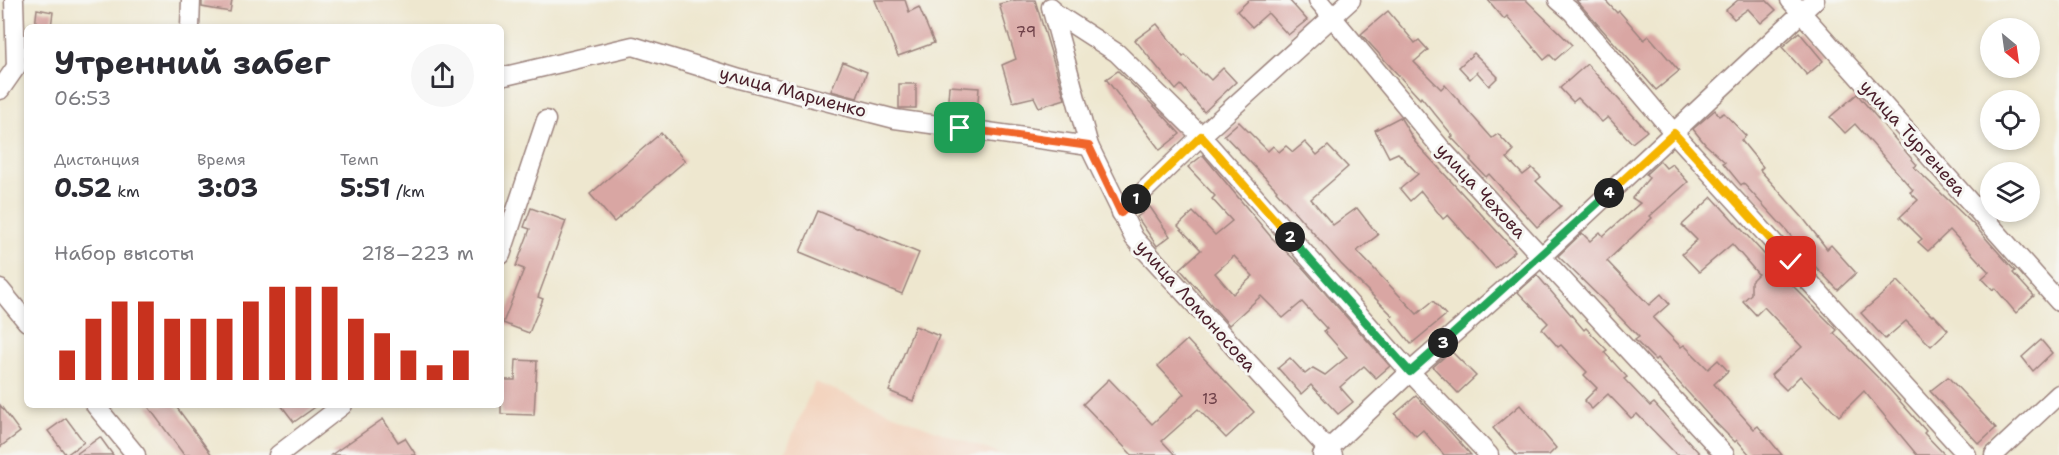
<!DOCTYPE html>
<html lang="ru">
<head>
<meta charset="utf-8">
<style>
	:root { --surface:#fff; --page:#f7f7f7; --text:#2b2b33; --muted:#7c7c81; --accent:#c8321e }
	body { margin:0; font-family:"Shantell Sans",sans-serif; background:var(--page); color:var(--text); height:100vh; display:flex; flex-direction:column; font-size:22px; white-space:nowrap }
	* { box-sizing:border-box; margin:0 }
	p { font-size:20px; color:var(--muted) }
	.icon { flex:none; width:33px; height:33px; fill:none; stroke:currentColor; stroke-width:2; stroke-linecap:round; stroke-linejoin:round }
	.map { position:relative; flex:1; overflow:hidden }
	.panel { position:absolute; left:24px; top:24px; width:480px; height:384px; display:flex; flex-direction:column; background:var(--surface); border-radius:9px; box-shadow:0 3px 9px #0003 }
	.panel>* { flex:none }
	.needle { width:39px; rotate:151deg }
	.tools { position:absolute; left:1980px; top:18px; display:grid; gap:12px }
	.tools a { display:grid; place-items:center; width:60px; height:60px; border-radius:50%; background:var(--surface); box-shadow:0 3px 9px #0003; font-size:30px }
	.pin { position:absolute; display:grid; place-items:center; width:51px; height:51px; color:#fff; margin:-26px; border-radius:12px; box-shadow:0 3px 9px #0006 }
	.km { position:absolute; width:30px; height:30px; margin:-15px; border-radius:50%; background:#222; color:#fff; font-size:16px; line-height:30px; text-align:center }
	.round { display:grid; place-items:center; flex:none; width:63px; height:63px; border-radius:32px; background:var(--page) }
	.summary { display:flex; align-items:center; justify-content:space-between; height:102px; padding:0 30px }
	h1 { font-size:33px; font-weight:700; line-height:45px }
	.stats { display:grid; grid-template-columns:repeat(3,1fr); gap:9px; height:102px; padding:6px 30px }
	.stats div { display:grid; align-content:center }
	.stats b { font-size:26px; font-weight:700 }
	.stats small { font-size:16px; font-weight:400 }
	.stats p { font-size:16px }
	.chart { height:168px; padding:12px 30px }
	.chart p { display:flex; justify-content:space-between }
	.chart svg { width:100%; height:108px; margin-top:6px; stroke:var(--accent); stroke-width:6 }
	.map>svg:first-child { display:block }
</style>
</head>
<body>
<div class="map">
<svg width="2059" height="455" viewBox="0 0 2059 455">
	<rect width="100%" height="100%" fill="#f6f6f2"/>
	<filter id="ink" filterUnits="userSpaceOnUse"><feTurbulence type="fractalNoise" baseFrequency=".0167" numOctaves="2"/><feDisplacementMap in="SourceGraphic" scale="12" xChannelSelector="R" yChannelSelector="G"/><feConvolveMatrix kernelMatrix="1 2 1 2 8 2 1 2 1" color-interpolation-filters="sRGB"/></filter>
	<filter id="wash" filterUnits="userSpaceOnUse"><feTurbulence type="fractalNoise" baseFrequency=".008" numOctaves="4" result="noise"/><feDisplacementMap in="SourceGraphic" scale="24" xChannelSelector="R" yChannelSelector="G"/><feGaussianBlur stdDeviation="1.35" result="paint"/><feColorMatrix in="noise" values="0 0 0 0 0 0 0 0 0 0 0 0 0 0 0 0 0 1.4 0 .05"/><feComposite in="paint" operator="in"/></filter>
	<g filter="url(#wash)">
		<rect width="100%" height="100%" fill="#eee7cf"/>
		<path fill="#f3d4bf" d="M815,382L926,427L1002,455H784Z"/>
		<g id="blocks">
			<g fill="#d9a6a3" fill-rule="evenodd">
				<path d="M202,0H232L230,12L202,7Z"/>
				<path d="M875,0H905L909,12L919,7L934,43L898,56Z"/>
				<path d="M1016,0H1035L1065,99L1039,107L1034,97L1013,102L1002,65L1016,59L999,4Z"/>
				<path d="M1249,0H1289L1307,20L1288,35L1268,13L1252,27L1237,11Z"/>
				<path d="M1488,0H1526L1572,45L1555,60L1550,55L1544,60L1507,16L1504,19Z"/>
				<path d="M1576,0H1605L1617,13L1619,11L1644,40L1649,36L1679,71L1656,90Z"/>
				<path d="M1738,0H1766L1776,10L1761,23L1748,9L1734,19L1726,10Z"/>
				<path d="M37,9L53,12L51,27H35Z"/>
				<path d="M1388,11L1415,43L1419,40L1428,50L1414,62L1441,89L1445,85L1492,138L1498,134L1514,151L1507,158L1523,175L1532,168L1541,177L1536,181L1561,206L1537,227L1489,174L1486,177L1470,160L1472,159L1451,137L1453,136L1421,97L1420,99L1361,34Z"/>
				<path d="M1157,24L1183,57L1185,55L1204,75L1205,74L1211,80L1223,68L1236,82L1204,112L1181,85L1176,90L1135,40Z"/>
				<path d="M1799,32L1823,61L1807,75L1782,47Z"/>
				<path d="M1474,53L1498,77L1489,86L1477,72L1470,79L1459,67Z"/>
				<path d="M843,62L867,72L857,98L831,91Z"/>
				<path d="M1587,64L1647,131L1632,143L1608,117L1602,122L1578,98L1573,102L1560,88Z"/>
				<path d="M1118,71L1164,116L1180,134L1160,150L1106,79Z"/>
				<rect x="899" y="84" width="17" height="24"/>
				<path d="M949,86L979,88L977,116L947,114Z"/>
				<path d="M1857,94L1917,165L1914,167L1973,224L2015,271L2013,273L2034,296L2016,313L1995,288L1993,290L1982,278L1989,272L1950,230L1928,251L1918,242L1922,239L1900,217L1918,200L1910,192L1913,190L1855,124L1845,133L1830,117Z"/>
				<path d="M1715,110L1719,116L1724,113L1746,136L1741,140L1763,167L1760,170L1803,218L1827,249L1831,245L1856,273L1838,290L1812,263L1787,231L1743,183L1741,185L1723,163L1725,162L1705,144L1693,129Z"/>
				<path d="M1400,117L1415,142L1515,251L1495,268L1448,215L1443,219L1421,191L1410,201L1400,189L1418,174L1398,153L1389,157L1375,130Z"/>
				<path d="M1239,122L1268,151L1273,146L1279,152L1286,146L1293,152L1305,142L1317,155L1328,146L1348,167L1311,199L1333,225L1357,208L1378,235L1357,251L1417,314L1433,301L1446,315L1411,344L1390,318L1393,316L1341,264L1276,191L1277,190L1224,135Z"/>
				<path d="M661,133L685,161L614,222L590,194Z"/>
				<path d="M1203,155L1271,237L1302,267L1390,366L1376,378L1364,366L1340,387L1353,402L1338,414L1311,385L1301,394L1278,368L1290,358L1305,374L1313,368L1325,375L1347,357L1324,331L1327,329L1302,302L1283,318L1261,296L1229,325L1180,269L1201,250L1178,226L1193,212L1215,235L1232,221L1212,199L1215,196L1188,167ZM1234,256L1253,276L1233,294L1215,273Z"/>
				<path d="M1660,161L1666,168L1672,164L1688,182L1650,216L1652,218L1607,261L1649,305L1661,294L1669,304L1653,318L1681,347L1684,345L1708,369L1718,360L1728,371L1714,384L1754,429L1758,426L1782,455H1750L1737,440L1735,442L1709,416L1657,358L1655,360L1635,340L1639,337L1613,310L1558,256L1582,233L1590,241L1600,232L1603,236L1640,203L1632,198L1649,178L1646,174Z"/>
				<path d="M1712,197L1795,288L1837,330L1834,333L1890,390L1926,431L1924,433L1945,455H1917L1864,391L1839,416L1800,376L1786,390L1771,375L1802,347L1764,307L1756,315L1743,301L1751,294V281L1758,274L1732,244L1699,272L1682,254L1697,240L1682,225Z"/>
				<path d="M1150,207L1170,236L1157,246L1137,217Z"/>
				<path d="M531,208L566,221L538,297L543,299L529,333L503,323L524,269L516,266L530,229L524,227Z"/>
				<path d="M818,211L919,253L902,294L800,252Z"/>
				<path d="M1537,275L1584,330L1586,328L1607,350L1604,352L1627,377L1624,379L1650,406L1654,403L1701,455H1677L1637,414L1631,418L1608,394L1592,409L1584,401L1597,388L1584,375L1587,372L1561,345L1558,347L1542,329L1548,323L1518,292Z"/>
				<path d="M1898,281L1932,316L1934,315L1948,330L1931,346L1906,321L1885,339L1861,313Z"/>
				<path d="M915,326L939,336L913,401L889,391Z"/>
				<path d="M1187,340L1254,412L1226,438L1198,409L1162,441L1175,455H1132L1083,404L1109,379L1152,424L1184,394L1158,366Z"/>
				<path d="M2041,340L2052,353L2033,371L2022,357Z"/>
				<path d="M1451,351L1476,376L1458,393L1433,367Z"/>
				<path d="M516,360L537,361L534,415L501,414V380H515Z"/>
				<path d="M1948,377L1996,428L1979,444L1930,391Z"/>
				<path d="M1416,396L1445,426L1471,455H1444L1423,430L1416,436L1395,414Z"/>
				<path d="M0,405L20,432L0,447Z"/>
				<path d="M147,405H175L212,455H184Z"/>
				<path d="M281,405H318L294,422Z"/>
				<path d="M1520,405L1556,448L1549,455H1516L1493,428Z"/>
				<path d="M66,418L84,442L66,455L48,431Z"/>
				<path d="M383,419L398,442L405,438L416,455H331Z"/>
				<path d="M100,437L113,455H75Z"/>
			</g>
		</g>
	</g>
	<g filter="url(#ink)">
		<use href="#blocks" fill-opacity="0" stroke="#9c837d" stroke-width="1.5"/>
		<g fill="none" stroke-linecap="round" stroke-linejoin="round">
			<g stroke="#9c837d" stroke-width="21">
				<g id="street">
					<path d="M14,0L16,67"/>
					<path d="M1318,0L1440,147L1725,455"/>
					<path d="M1558,0L1572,12L1674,133L1967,455"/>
					<path d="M1790,0L2059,302"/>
					<path d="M1051,7L1089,146L1134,238L1333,455"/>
					<path d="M1052,11L1117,53L1201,136L1410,372L1489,455"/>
					<path d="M190,27L191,0"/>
					<path d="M501,77L633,46L740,79L895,119L1089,146"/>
					<path d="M0,90L16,67"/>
					<path d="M1121,213L1201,136L1351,0"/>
					<path d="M501,255L546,120"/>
					<path d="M0,289L27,322"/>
					<path d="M95,405L136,455"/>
					<path d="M278,455L343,405"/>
					<path d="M1322,455L1410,372L1542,256L1815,0"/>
					<path d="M1994,455L2059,394"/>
				</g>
			</g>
			<use href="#street" stroke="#fff" stroke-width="18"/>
		</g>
	</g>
	<g fill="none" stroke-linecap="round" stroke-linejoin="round" filter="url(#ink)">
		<g stroke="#fff" stroke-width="12">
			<path id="split-1" d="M960,128L1089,146L1121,213L1136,199"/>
		</g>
		<g stroke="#fff" stroke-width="12">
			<path id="split-2" d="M1136,199L1201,136L1290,237"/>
		</g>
		<g stroke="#fff" stroke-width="12">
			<path id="split-3" d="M1290,237L1410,372L1443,343"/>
		</g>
		<g stroke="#fff" stroke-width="12">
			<path id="split-4" d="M1443,343L1609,193"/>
		</g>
		<g stroke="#fff" stroke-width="12">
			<path id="split-5" d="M1609,193L1674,133L1791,262"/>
		</g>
		<use href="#split-1" stroke="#f0652b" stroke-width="8"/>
		<use href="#split-2" stroke="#f5b400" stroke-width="8"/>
		<use href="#split-3" stroke="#22a559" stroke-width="8"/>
		<use href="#split-4" stroke="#22a559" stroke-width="8"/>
		<use href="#split-5" stroke="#f5b400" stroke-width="8"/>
	</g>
	<g text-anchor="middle" stroke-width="6" stroke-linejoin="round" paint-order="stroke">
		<g font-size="15" fill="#6e4149">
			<text x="1026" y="37">79</text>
			<text x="1210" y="404">13</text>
		</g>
		<g font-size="18" fill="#4a1f2b" stroke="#f6f6f2">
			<text transform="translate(793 92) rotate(15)" y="6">улица Мариенко</text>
			<text transform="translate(1913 138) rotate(48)" y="6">улица Тургенева</text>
			<text transform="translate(1481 191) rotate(47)" y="6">улица Чехова</text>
			<text transform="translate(1196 306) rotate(48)" y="6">улица Ломоносова</text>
		</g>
	</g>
</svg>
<div class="tools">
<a><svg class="needle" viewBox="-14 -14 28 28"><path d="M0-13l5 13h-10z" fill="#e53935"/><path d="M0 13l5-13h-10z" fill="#7c7c81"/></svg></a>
<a><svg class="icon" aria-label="locate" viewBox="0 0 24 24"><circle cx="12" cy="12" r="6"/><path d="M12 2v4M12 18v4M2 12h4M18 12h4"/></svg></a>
<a><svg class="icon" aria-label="layers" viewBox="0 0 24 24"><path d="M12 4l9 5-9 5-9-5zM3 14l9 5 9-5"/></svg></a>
</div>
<div class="pin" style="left:960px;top:128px;background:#1e9e55"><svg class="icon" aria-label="arrive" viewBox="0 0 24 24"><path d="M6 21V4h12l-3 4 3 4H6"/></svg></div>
<div class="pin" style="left:1791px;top:262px;background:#d93025"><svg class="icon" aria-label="check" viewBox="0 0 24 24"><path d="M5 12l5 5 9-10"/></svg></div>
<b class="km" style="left:1136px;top:199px">1</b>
<b class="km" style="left:1290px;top:237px">2</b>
<b class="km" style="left:1443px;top:343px">3</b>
<b class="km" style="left:1609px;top:193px">4</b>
<section class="panel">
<div class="summary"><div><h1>Утренний забег</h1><p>06:53</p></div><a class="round"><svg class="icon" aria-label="share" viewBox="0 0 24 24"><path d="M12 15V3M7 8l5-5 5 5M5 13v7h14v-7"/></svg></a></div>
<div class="stats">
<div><p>Дистанция</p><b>0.52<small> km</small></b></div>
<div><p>Время</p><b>3:03</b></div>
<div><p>Темп</p><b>5:51<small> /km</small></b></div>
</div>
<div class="chart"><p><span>Набор высоты</span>218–223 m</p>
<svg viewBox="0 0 160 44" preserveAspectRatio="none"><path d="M5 44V32M15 44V19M25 44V12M35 44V12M45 44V19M55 44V19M65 44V19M75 44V12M85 44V6M95 44V6M105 44V6M115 44V19M125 44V25M135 44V32M145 44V38M155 44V32"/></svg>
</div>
</section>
</div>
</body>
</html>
